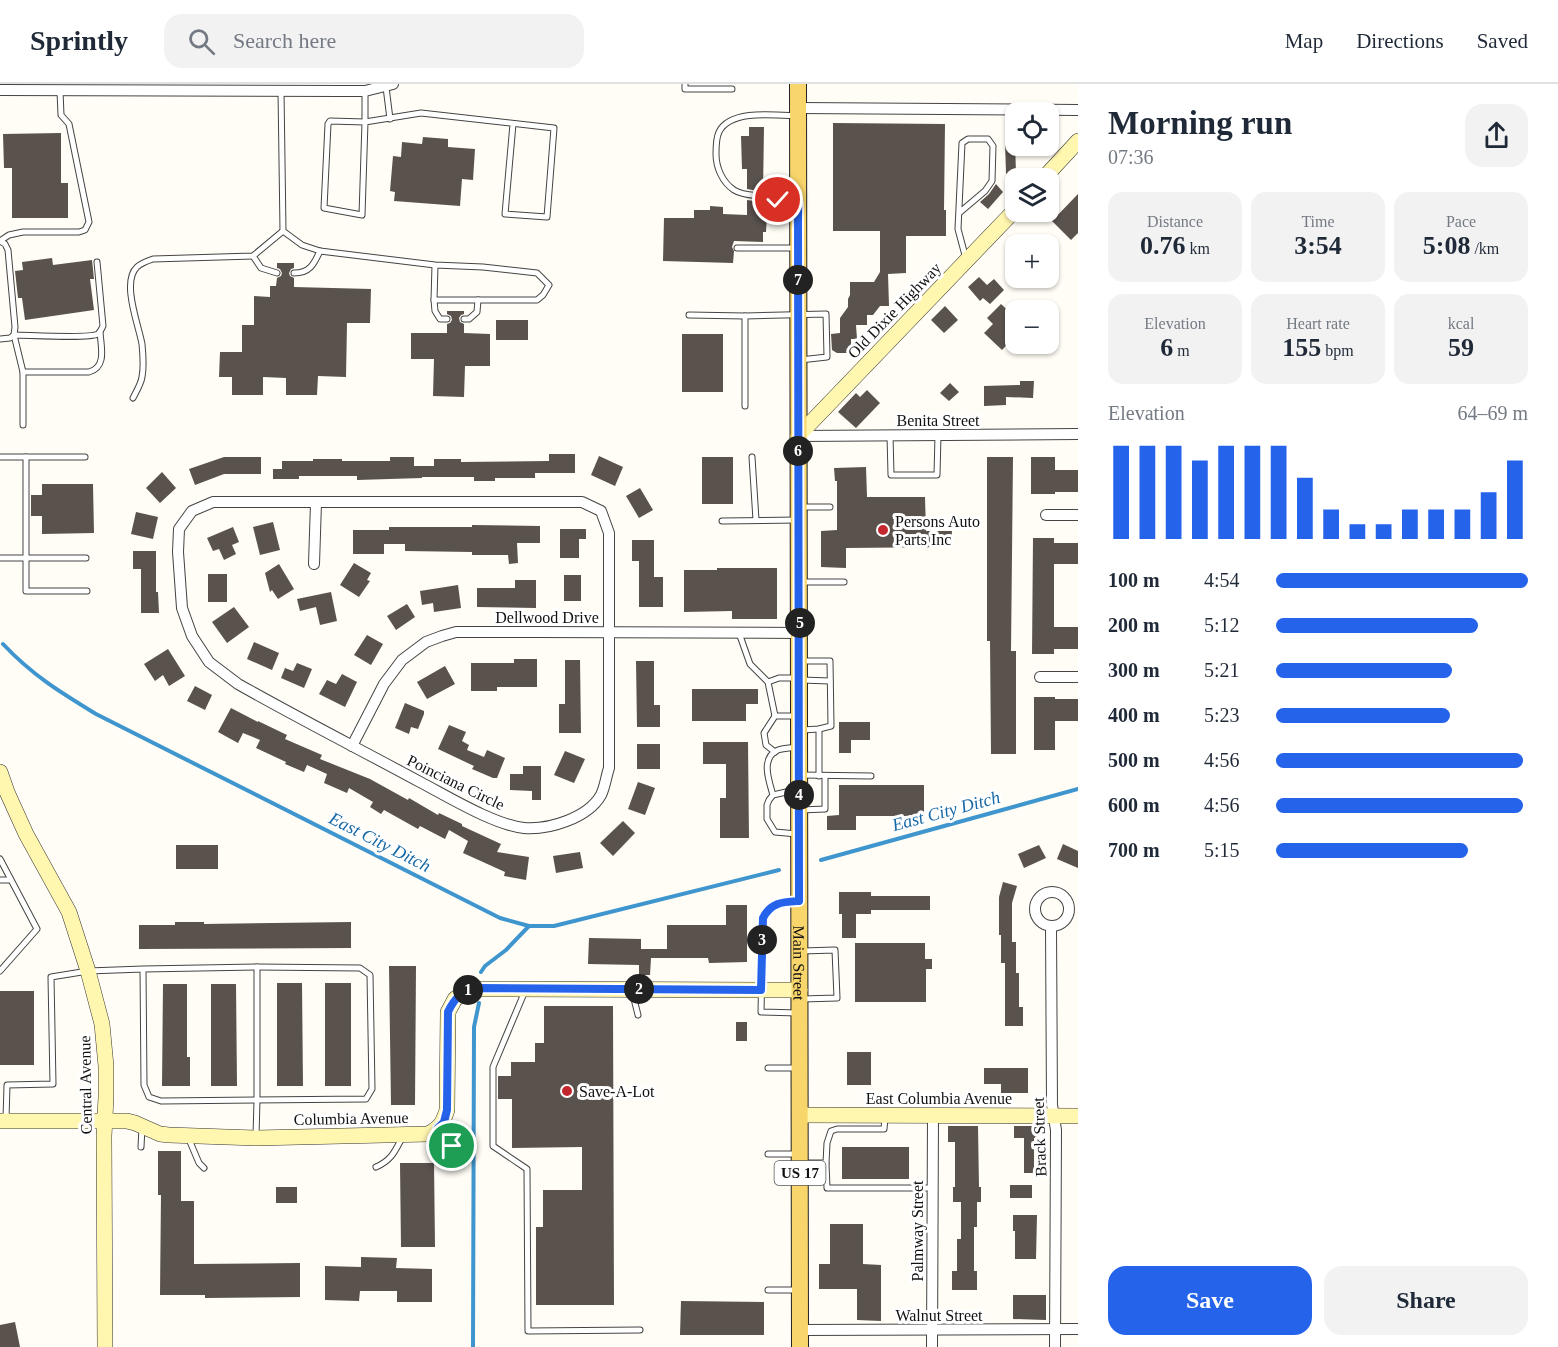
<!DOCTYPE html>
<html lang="en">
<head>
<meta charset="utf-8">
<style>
	:root { --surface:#fff; --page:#f2f2f3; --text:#1f2937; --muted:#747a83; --line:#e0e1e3; --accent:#2563eb }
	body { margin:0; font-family:"Times New Roman",serif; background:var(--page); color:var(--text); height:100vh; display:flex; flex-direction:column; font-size:22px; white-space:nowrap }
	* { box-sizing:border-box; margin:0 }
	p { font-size:20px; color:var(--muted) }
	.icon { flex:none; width:33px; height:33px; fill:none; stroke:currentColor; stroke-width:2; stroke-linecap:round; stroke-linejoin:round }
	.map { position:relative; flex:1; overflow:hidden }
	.sheet { display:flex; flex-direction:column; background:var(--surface); width:480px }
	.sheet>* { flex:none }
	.buttons { position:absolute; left:1005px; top:18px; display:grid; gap:12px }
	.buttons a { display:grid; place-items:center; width:54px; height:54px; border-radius:12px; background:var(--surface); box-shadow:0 2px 4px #0004; font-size:30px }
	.pin { position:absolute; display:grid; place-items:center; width:51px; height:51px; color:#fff; margin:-26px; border:3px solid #fff; border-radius:50%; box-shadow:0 2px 6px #0007 }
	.km { position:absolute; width:30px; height:30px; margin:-15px; border-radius:50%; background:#222; color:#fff; font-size:16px; line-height:30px; text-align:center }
	.round { display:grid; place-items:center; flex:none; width:63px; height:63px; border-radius:18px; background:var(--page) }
	.head { display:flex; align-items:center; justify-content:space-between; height:102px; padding:0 30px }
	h1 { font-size:33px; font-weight:700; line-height:45px }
	.figures { display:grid; grid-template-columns:repeat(3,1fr); gap:9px; height:102px; padding:6px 30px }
	.figures div { display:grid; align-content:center; border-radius:15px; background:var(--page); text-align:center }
	.figures b { font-size:26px; font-weight:700 }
	.figures small { font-size:16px; font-weight:400 }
	.figures p { font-size:16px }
	.chart { height:168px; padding:12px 30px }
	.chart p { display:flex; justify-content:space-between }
	.chart svg { width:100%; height:108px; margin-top:6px; stroke:var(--accent); stroke-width:6 }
	.primary-button { display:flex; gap:12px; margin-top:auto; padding:12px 30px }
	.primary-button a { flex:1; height:69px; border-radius:18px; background:var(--accent); color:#fff; font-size:24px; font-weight:700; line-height:69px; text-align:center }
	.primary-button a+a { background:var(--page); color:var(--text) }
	ul { padding:0 30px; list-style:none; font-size:20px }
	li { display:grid; grid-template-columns:96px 72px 1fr; align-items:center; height:45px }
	li i { height:15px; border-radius:8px; background:var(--accent) }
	header { display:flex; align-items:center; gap:36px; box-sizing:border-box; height:84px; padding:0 30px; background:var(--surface); border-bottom:2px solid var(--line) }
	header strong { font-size:28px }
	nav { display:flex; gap:33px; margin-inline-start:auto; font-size:21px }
	.search { width:420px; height:54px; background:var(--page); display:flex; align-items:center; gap:15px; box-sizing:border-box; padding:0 21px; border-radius:18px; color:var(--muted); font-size:22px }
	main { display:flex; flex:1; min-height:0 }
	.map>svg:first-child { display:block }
</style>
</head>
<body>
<header>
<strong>Sprintly</strong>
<div class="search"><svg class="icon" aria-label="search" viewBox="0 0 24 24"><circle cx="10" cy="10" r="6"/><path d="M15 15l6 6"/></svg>Search here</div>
<nav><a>Map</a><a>Directions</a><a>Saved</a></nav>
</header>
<main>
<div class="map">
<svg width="1078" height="1263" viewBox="0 0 1078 1263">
	<rect width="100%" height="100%" fill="#fffdf5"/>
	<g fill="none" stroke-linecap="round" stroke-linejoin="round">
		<g stroke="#3f96cf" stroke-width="4">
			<path d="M3,560C32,591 60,608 96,630L500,834L529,842H554L779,786"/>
			<path d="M821,776L1078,705"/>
			<path d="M481,888L485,882L506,866L529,842"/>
			<path d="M473,1263L474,943L479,919"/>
		</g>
	</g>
	<g fill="#5a524d">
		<path d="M833,39L945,40L944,126H946V152H906V189L888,190L889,222H880L873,231H867V241H856L857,255H851V269H837L832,266L831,250L840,249V234L848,223V215L850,211V198H874L880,188V147H833Z"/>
		<path d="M749,43H764L763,108L747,105V85H742L741,52H749Z"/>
		<path d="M61,49V99H68V134H12V84H4L3,50Z"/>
		<path d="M423,53L448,55V63L475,65L473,96L462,95L460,122L394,117L395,108L390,107L393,72L401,73L402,58L422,60Z"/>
		<path d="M1005,58H1015L1016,90H1006Z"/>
		<path d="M996,100L1003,108L988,125L980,118L989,110Z"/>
		<path d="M1078,110V149L1071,156L1052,137Z"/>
		<path d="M747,116L763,118V130H767L766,148H763V158L734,157L732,163L734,167L733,179L663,177L664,134H694V126H710V122L723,123V130L747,131Z"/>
		<path d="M52,174L53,181L92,176L94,195H90L94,226L25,236L22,214H18L15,187L23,186L22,178Z"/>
		<path d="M277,179H294V184L291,185L289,189L290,192L294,194V203L371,205L370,239H347L346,293L318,292L317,311H286V294L263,293V311H232V293H219L220,268H242V241H254V212L270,213V202H276L277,194L281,192L282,189L280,185L277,184Z"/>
		<path d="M979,193L987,201L994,195L1004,206L990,220L983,214L980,217L968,203Z"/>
		<path d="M1001,220L1016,234V251L1002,266L984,249L993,240L987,234Z"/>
		<path d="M945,222L958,236L944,249L931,236Z"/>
		<path d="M447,227H464V230L461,231L459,234L460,238L464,240V249L490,250V282H465L464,313L433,312L434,275H411V249H447V240L450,239L452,236L451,232L447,230Z"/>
		<rect x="496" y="236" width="32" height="20"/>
		<rect x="682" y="250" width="41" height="58"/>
		<path d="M1020,297H1034L1033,314L1006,313V321L984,322V302L1020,301Z"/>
		<path d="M950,299L959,308L949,317L940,309Z"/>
		<path d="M867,306L880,319L856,344L838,328L856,309L860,313Z"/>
		<path d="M549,370H575V389H535V394H495V397H474V393H422V394L357,396V392H299V395H273V385H282V377H313V375H342V377H390V373H414V382H434V375H461V378L549,377Z"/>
		<path d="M599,372L623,383L615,402L591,391Z"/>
		<path d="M224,373H261V390H224L195,401L189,385Z"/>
		<rect x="702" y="373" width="31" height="47"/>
		<path d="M987,373H1013L1011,567H1016V670H991L990,557H987Z"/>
		<path d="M1031,373H1055V386H1078V408H1055V410H1031Z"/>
		<path d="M866,383L867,413H925L926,447H952L951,463L846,464V484L821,483V447L837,446V397H835L834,384Z"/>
		<path d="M162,388L176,404L160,419L146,404Z"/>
		<path d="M42,400H93L94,449L42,450V432H31V411H42Z"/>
		<path d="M640,404L653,426L639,434L626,412Z"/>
		<path d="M136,428L158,433L153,455L131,450Z"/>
		<path d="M273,438L280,466L260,471L253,443Z"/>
		<path d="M472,441L540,442V459H517L518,479L509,480L508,471H472V468L405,467V460H384V470H353V446H389V443H472Z"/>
		<path d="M233,443L239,458L232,461L236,470L224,476L219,465L213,467L207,454Z"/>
		<path d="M560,445H586V455H579V474H560Z"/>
		<path d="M1033,454H1054V459H1078V480H1054V543H1078V565H1054V570H1032Z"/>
		<path d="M632,456H654V493H663V523H639V477H632Z"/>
		<path d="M133,467H156V508H158L159,529H141V485H133Z"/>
		<path d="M354,479L371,489L367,496L370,497L359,513L340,501Z"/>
		<path d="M279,480L294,505L278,515L272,506L270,508L265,489Z"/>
		<path d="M717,484H777V535H732V527L684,528V486H717Z"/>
		<rect x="208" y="490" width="19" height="28"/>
		<rect x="564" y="491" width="17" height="26"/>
		<path d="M515,496H536V524L477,523V504H515Z"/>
		<path d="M458,501L461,524L434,528L433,519L422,521L420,507Z"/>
		<path d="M331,508L337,537L320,541L316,523L300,527L297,515Z"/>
		<path d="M407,520L415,533L396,546L387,532Z"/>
		<path d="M234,523L249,543L227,559L212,538Z"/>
		<path d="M367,551L383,560L371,581L354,571Z"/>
		<path d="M254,558L279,569L272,586L247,575Z"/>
		<path d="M168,565L185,592L169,602L163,591L155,597L144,580Z"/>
		<path d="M514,575H537V603H497V607H471V579H514Z"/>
		<path d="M565,576H580L581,649H559V620H565Z"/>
		<path d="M636,577H654V621H660V643H637Z"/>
		<path d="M297,579L312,585L304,604L281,594L285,584L293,587Z"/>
		<path d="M445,582L455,600L427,615L417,598Z"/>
		<path d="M342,590L357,598L345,623L319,610L327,596L336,600Z"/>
		<path d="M195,602L212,611L205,626L187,617Z"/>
		<path d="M692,605H758V620H746V637H692Z"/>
		<path d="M1034,613H1055V615H1078V637H1055V666H1034Z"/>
		<path d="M405,619L424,627V630L418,645L411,643L409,650L395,644Z"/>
		<path d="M231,624L258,638V637L287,651L285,655L322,671L320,675L370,695L408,716L409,714L438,731L439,729L462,740V742L501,760L497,768L529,773L526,796L504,792L505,788L463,769L468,757L449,746L445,755L420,742L418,745L384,726L381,730L370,723L373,718L349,704L347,709L324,699L327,690L307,681L304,688L285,680L286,678L256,664L260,656L243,649L238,659L218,648Z"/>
		<path d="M839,638H870V656H851V669H839Z"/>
		<path d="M449,641L466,648L462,657L469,661L467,666L484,673L487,666L505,674L497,694H493L472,685L474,682L438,665Z"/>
		<path d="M703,658H748L749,754H720V714H726V680H703Z"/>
		<rect x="637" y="660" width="23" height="25"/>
		<path d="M565,667L585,675L574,699L554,691Z"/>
		<path d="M523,682H541V716H532V707L510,706V690H523Z"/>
		<path d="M638,698L655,704L645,731L628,725Z"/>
		<path d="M839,701H924V732H856V746H827V732L839,731Z"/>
		<path d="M623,737L635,749L613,772L600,759Z"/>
		<path d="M1063,760L1078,767V784L1057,775Z"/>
		<rect x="176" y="761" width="42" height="24"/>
		<path d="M1039,761L1046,774L1024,784L1018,770Z"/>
		<path d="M580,768L583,784L556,789L553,772Z"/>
		<path d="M1003,798L1017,802L1012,819V858H1016V889H1019V923H1023V942H1005V879H1001V851H999V813Z"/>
		<path d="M839,808H871V812H930V826H871V830H856V854H842V830H839Z"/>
		<path d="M726,821H747V878L709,879L708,874H651L650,891H639V881L588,880L589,854L641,855V865H667V841H726Z"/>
		<path d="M175,838H204V840L351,838V864L139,865V841H175Z"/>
		<path d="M855,859H925V875H932V885H926V918H855Z"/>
		<path d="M389,882H416L415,1021H391Z"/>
		<path d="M277,899H302L303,1002H277Z"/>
		<rect x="325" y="899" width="26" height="103"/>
		<path d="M163,900H187V973H190V1002H162Z"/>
		<path d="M211,900H236L237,1002H211Z"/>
		<rect x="0" y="907" width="34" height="74"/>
		<path d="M544,922H613L614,1221H536V1143H543V1106H582V1063L512,1064V1015H498V992H511V978H535V959H544Z"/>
		<rect x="736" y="938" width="11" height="19"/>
		<rect x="847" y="968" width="24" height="33"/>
		<path d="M984,984H1028V1009H1001V1000H984Z"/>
		<path d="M948,1042H978L979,1103H981V1118H977V1143H974V1187H977V1206H952V1187H957V1155H961V1118H953V1103H955V1058H948Z"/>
		<path d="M1014,1042H1037V1054H1034V1089H1024V1054H1014Z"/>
		<rect x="842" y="1063" width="67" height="32"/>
		<path d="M158,1067H181V1117H194V1180L300,1179V1213L205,1214V1211H160L161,1111H158Z"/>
		<path d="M400,1079H434L435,1163H401Z"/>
		<rect x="1010" y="1101" width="22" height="13"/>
		<rect x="276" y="1103" width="21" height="16"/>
		<path d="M1013,1131H1037L1036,1175H1015V1147H1013Z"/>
		<path d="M830,1140H863V1180L881,1181V1237L857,1236V1205H819V1180H830Z"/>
		<path d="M361,1173L397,1174L396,1184L432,1185V1218H397V1207H360L359,1217L325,1216V1182L361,1183Z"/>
		<path d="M1013,1211H1046V1236L1013,1235Z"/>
		<path d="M681,1217L764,1218V1251H680Z"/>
		<path d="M15,1238L20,1263H0V1241Z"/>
	</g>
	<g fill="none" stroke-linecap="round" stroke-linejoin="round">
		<g stroke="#444" stroke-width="7">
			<g id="lane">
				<path d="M685,0V5H732"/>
				<path d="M386,3L390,35"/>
				<path d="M281,7L283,147L302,161L320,167L435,181L434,216H537L543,211L549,201L537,189L483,183L435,181"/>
				<path d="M365,7V38L330,37L328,40L324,124L362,131L365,38L421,29L554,44L547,133L505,130L513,40"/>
				<path d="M797,120C785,117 773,115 760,112C751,111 742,111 734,106C722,98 716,83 716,70C716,63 716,54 719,48C730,25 776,31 797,32"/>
				<path d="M959,129L985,107L992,97L993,62L988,55H968L962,59L958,145L966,175"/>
				<path d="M0,157L9,151L23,148H79L85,146L89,138L69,40L61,31L60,7"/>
				<path d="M0,157L5,160L8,166L15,243L14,251L10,254L0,255"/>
				<path d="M737,164H795"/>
				<path d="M253,172L261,184L277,189"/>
				<path d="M294,189C310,189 314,180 320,167"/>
				<path d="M434,216L435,227L440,235H447"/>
				<path d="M689,231L745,232"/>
				<path d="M464,235H469L477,228L478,216"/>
				<path d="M23,288H89C107,283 101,263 100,248"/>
				<path d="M133,314C136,308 141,300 142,293C144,283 143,270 142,260C139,242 121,198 137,183C141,179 147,177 153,175L253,172L283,147"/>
				<path d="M745,322V232L826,230L827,273L800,276"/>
				<path d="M23,341V288L14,251C28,251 89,255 98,250C101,247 101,246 103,242L97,178"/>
				<path d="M890,351L891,391H937L938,351"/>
				<path d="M0,373H85"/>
				<path d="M26,373V507H87"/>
				<path d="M752,373L756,436"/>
				<path d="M801,423H830"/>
				<path d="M722,437L797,436"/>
				<path d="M0,474H86"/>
				<path d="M801,498H844"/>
				<path d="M739,549L750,580L768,598L775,632"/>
				<path d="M801,577H830L831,642L819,645L802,646"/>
				<path d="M801,596L830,597"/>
				<path d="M768,598L779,594H795"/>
				<path d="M775,668L766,661L764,649L775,632H798"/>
				<path d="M801,691L871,692"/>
				<path d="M819,692V645"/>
				<path d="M795,706L773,711L769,716L767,721V735L775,748L797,750"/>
				<path d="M773,711C769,697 760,674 778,666C784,664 792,664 798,663"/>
				<path d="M801,726L825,725V692"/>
				<path d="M0,775L37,845L0,887"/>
				<path d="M0,796H10"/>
				<path d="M797,817C782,818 771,819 763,834L761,928L798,929"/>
				<path d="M525,907L493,983V1062L527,1085L528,1247L640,1246"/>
				<path d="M632,907L638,931"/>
				<path d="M802,915L837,914L835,866L802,867"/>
				<path d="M768,984H796"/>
				<path d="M6,1035L7,1001L53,1000L51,893L88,887L143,885L257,883L360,884L370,891L372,1005L366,1015L161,1017L149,1013L144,1001L143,885"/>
				<path d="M438,1044L449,1056L452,1062"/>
				<path d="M256,1052L257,1016V883"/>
				<path d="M188,1053L199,1079L204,1084"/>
				<path d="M141,1063L142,1043"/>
				<path d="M768,1070H796"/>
				<path d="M801,1079H826L827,1104H932"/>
				<path d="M826,1079L827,1059L831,1047L837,1045H884L885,1034"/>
				<path d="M376,1083C392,1076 395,1067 403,1052"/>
				<path d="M768,1206H796"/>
			</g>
		</g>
		<g stroke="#444" stroke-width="12">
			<g id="street">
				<path d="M0,6L344,7H365L393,0"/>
				<path d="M798,24L1078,26"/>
				<path d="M798,352L1078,350"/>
				<path d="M213,418H582L601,427L609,449V684C606,693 605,703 601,711C588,734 549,746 524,744C494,741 447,712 420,698C359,665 298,634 238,600L209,578L192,552L182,524L178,468L179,445L192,427Z"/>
				<path d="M1046,431H1078"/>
				<path d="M314,480L316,419"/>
				<path d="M1040,593H1078"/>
				<path d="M352,662L384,600L402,576L426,558L442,552L456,548H537L800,549"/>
				<circle cx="1052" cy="825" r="17"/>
				<path d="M1051,842L1052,1021L1056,1046L1055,1263"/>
				<path d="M800,1246L1078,1245"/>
				<path d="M932,1263L933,1032"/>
			</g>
		</g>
		<g stroke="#333" stroke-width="16">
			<g id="secondary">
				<path d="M1044,94L1078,57"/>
				<path d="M798,352L1016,125"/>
				<path d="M0,688L7,708L26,750L69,828L88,887L102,940L106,982V1013L104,1052L105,1263"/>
				<path d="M800,1031L1078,1032"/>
				<path d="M0,1037H127L135,1039L160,1050L169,1051L256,1054L428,1050C440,1044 443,1039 447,1026L448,928L455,915L470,905L800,906"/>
			</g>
		</g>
		<g stroke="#222" stroke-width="18">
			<g id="primary">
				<path id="s1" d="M798,0L800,1263"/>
			</g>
		</g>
		<use href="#lane" stroke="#fff" stroke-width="5"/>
		<use href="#street" stroke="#fff" stroke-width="10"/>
		<use href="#secondary" stroke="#fff6b0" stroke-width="15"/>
		<use href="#primary" stroke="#f9d66b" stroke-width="16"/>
	</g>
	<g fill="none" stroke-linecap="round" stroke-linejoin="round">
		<g stroke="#fff" stroke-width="12">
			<path id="route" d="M452,1062L450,1056L438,1044L444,1038L447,1026L448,928C454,915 462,906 477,904L761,906L763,834C771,818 783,818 799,817L798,120L778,116"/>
		</g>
		<use href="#route" stroke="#2563eb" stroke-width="8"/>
	</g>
	<g fill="#c4262e" stroke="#fff" stroke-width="2">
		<circle cx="883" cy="446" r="6"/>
		<circle cx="567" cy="1007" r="6"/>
	</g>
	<g text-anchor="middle" stroke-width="6" stroke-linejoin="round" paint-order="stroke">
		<rect fill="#fff" stroke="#585858" stroke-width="1.5" x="774.5" y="1077" width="51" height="24" rx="4.5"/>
		<g font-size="15" font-weight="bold" fill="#111">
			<text x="800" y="1094">US 17</text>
		</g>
		<g font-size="16" fill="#111" stroke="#fff">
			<text transform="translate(894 226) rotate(-46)" y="6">Old Dixie Highway</text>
			<text x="938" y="342">Benita Street</text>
			<text x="547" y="539">Dellwood Drive</text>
			<text transform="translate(456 698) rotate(26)" y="6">Poinciana Circle</text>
			<text dy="6" stroke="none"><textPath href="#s1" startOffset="879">Main Street</textPath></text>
			<text transform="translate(85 1001) rotate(-91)" y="6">Central Avenue</text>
			<text x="939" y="1020">East Columbia Avenue</text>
			<text transform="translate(351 1034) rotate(-1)" y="6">Columbia Avenue</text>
			<text transform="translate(1039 1053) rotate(-92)" y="6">Brack Street</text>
			<text transform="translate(917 1147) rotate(-90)" y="6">Palmway Street</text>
			<text x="939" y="1237">Walnut Street</text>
		</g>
		<g font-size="16" fill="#111" stroke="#fff" text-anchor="start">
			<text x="895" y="443">Persons Auto<tspan x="895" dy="18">Parts Inc</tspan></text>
			<text x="579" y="1013">Save-A-Lot</text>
		</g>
		<g font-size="18" font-style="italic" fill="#1768a6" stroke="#fff">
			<text transform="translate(946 727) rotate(-15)" y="6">East City Ditch</text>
			<text transform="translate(380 758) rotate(27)" y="6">East City Ditch</text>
		</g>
	</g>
</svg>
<div class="buttons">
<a><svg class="icon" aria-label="locate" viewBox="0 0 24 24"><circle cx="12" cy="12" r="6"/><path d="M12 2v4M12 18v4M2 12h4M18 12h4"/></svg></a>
<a><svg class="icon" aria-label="layers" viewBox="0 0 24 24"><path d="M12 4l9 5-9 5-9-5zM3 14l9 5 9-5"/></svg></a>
<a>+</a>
<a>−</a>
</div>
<div class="pin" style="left:452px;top:1062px;background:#1e9e55"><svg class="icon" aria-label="arrive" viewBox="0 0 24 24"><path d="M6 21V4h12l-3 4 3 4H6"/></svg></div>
<div class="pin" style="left:778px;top:116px;background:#d93025"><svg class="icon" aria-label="check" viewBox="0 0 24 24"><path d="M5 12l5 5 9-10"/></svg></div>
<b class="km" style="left:468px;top:906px">1</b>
<b class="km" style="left:639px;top:905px">2</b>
<b class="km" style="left:762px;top:856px">3</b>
<b class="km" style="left:799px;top:711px">4</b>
<b class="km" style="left:800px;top:539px">5</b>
<b class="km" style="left:798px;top:367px">6</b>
<b class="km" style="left:798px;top:196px">7</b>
</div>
<section class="sheet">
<div class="head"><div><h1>Morning run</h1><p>07:36</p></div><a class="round"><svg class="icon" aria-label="share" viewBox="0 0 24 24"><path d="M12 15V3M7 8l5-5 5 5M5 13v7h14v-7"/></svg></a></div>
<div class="figures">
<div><p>Distance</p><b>0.76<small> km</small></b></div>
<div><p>Time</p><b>3:54</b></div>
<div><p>Pace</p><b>5:08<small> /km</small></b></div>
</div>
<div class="figures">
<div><p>Elevation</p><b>6<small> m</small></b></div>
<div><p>Heart rate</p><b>155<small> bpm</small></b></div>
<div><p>kcal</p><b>59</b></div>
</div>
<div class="chart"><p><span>Elevation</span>64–69 m</p>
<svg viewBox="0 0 160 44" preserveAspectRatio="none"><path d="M5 44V6M15 44V6M25 44V6M35 44V12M45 44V6M55 44V6M65 44V6M75 44V19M85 44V32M95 44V38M105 44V38M115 44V32M125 44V32M135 44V32M145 44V25M155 44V12"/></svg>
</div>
<ul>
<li><b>100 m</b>4:54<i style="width:100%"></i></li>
<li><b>200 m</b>5:12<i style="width:80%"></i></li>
<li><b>300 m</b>5:21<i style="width:70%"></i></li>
<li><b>400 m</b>5:23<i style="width:69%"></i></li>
<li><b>500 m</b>4:56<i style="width:98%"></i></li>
<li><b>600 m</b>4:56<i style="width:98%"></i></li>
<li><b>700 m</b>5:15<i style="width:76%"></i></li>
</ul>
<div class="primary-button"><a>Save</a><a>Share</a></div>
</section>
</main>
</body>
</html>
